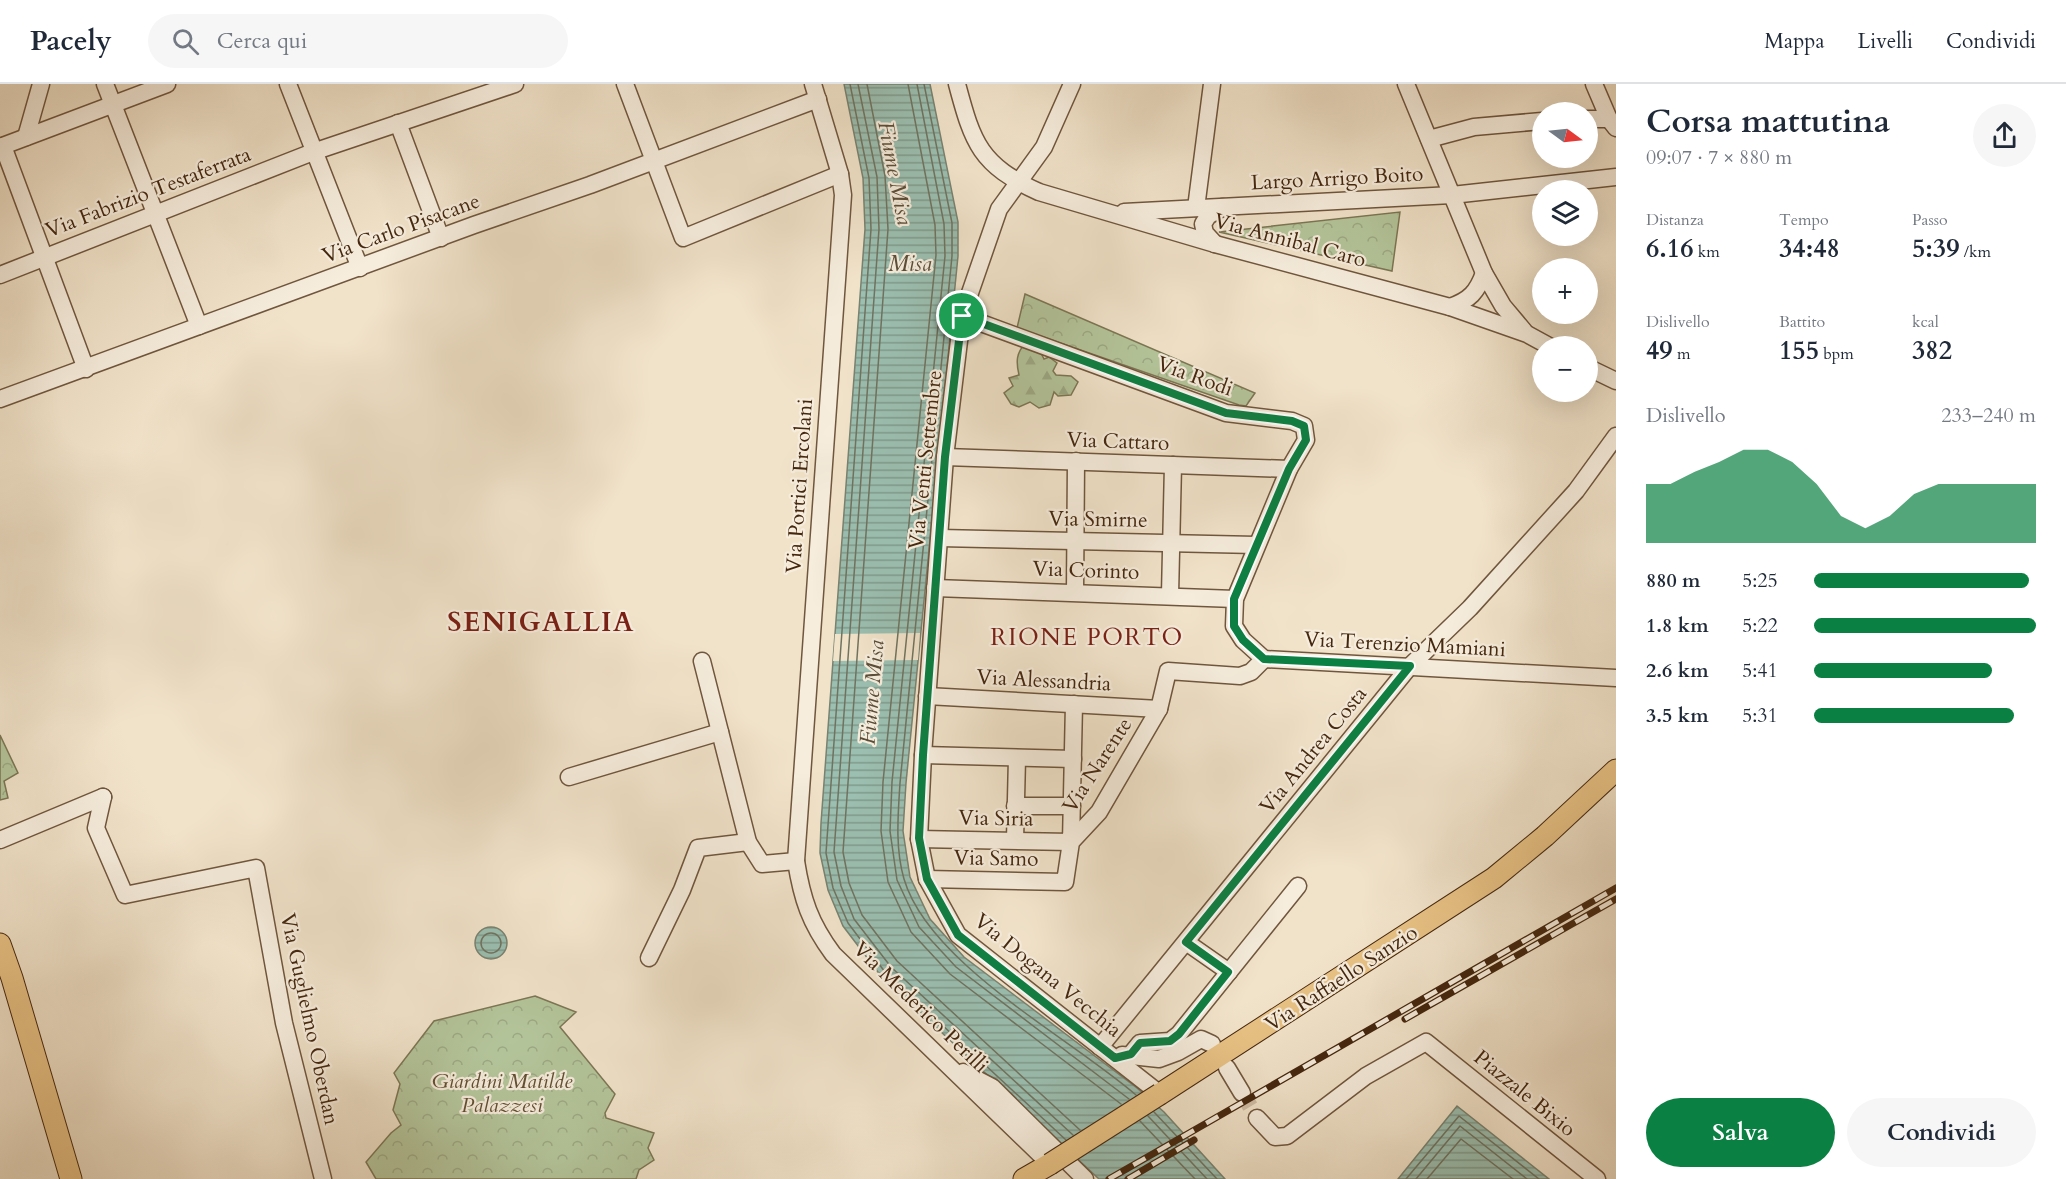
<!DOCTYPE html>
<html lang="it">
<head>
<meta charset="utf-8">
<style>
	:root { --surface:#fff; --page:#f6f6f7; --text:#1f2937; --muted:#747a83; --line:#e0e1e3; --accent:#0b8043 }
	body { margin:0; font-family:Cardo,serif; background:var(--page); color:var(--text); height:100vh; display:flex; flex-direction:column; font-size:22px; white-space:nowrap }
	* { box-sizing:border-box; margin:0 }
	p { font-size:20px; color:var(--muted) }
	.icon { flex:none; width:33px; height:33px; fill:none; stroke:currentColor; stroke-width:2; stroke-linecap:round; stroke-linejoin:round }
	.map { position:relative; flex:1; overflow:hidden }
	.drawer { display:flex; flex-direction:column; background:var(--surface); width:450px }
	.drawer>* { flex:none }
	.needle { width:39px; rotate:105deg }
	.fabs { position:absolute; left:1532px; top:18px; display:grid; gap:12px }
	.fabs a { display:grid; place-items:center; width:66px; height:66px; border-radius:50%; background:var(--surface); box-shadow:0 6px 24px #0002; font-size:30px }
	.pin { position:absolute; display:grid; place-items:center; width:51px; height:51px; color:#fff; margin:-26px; border:3px solid #fff; border-radius:50%; box-shadow:0 2px 6px #0007 }
	.round { display:grid; place-items:center; flex:none; width:63px; height:63px; border-radius:32px; background:var(--page) }
	.head { display:flex; align-items:center; justify-content:space-between; height:102px; padding:0 30px }
	h1 { font-size:33px; font-weight:600; line-height:45px }
	.metrics { display:grid; grid-template-columns:repeat(3,1fr); gap:9px; height:102px; padding:6px 30px }
	.metrics div { display:grid; align-content:center }
	.metrics b { font-size:26px; font-weight:600 }
	.metrics small { font-size:16px; font-weight:400 }
	.metrics p { font-size:16px }
	.chart { height:168px; padding:12px 30px }
	.chart p { display:flex; justify-content:space-between }
	.chart svg { width:100%; height:108px; margin-top:6px; fill:var(--accent); opacity:.7 }
	.cta { display:flex; gap:12px; margin-top:auto; padding:12px 30px }
	.cta a { flex:1; height:69px; border-radius:36px; background:var(--accent); color:#fff; font-size:24px; font-weight:600; line-height:69px; text-align:center }
	.cta a+a { background:var(--page); color:var(--text) }
	ul { padding:0 30px; list-style:none; font-size:20px }
	li { display:grid; grid-template-columns:96px 72px 1fr; align-items:center; height:45px }
	li i { height:15px; border-radius:8px; background:var(--accent) }
	header { display:flex; align-items:center; gap:36px; box-sizing:border-box; height:84px; padding:0 30px; background:var(--surface); border-bottom:2px solid var(--line) }
	header strong { font-size:28px }
	nav { display:flex; gap:33px; margin-inline-start:auto; font-size:21px }
	.search { width:420px; height:54px; background:var(--page); display:flex; align-items:center; gap:15px; box-sizing:border-box; padding:0 21px; border-radius:33px; color:var(--muted); font-size:22px }
	main { display:flex; flex:1; min-height:0 }
	.map>svg:first-child { display:block }
</style>
</head>
<body>
<header>
<strong>Pacely</strong>
<div class="search"><svg class="icon" aria-label="search" viewBox="0 0 24 24"><circle cx="10" cy="10" r="6"/><path d="M15 15l6 6"/></svg>Cerca qui</div>
<nav><a>Mappa</a><a>Livelli</a><a>Condividi</a></nav>
</header>
<main>
<div class="map">
<svg width="1616" height="1095" viewBox="0 0 1616 1095">
	<defs>
		<pattern id="forest-firs" width="22" height="20" patternUnits="userSpaceOnUse" patternTransform="scale(1.5)"><rect width="22" height="20" fill="#b4c59b"/><path d="M5 1l3.5 6h-7zM16 11l3.5 6h-7z" fill="#9ca984"/></pattern>
		<pattern id="park-crowns" width="20" height="18" patternUnits="userSpaceOnUse" patternTransform="scale(1.5)"><rect width="20" height="18" fill="#b4c59b"/><path d="M2 6a3 3 0 1 1 6 0M12 15a3 3 0 1 1 6 0" fill="none" stroke="#9ca984"/></pattern>
		<pattern id="water-rules" width="6" height="5" patternUnits="userSpaceOnUse" patternTransform="scale(1.5)"><rect width="6" height="5" fill="#9bbfb1"/><path d="M0 2.5h6" fill="none" stroke="#809b8e"/></pattern>
	</defs>
	<rect width="100%" height="100%" fill="#f1e3ca"/>
	<filter id="stains"><feTurbulence type="fractalNoise" baseFrequency=".00333" numOctaves="4"/><feColorMatrix values="0 0 0 0 .2 0 0 0 0 .09 0 0 0 0 .02 0 0 0 .5 -.17"/></filter>
	<radialGradient id="worn" r=".72"><stop offset=".6" stop-color="#630" stop-opacity="0"/><stop offset="1" stop-color="#630" stop-opacity=".3"/></radialGradient>
	<path fill="url(#forest-firs)" stroke="#7c7655" stroke-width="1.5" d="M1025,260L1039,265L1044,275L1049,273L1057,279L1053,287L1056,291L1071,292L1078,298L1071,311L1058,312L1054,308L1050,321L1039,324L1030,318L1019,323L1011,320L1004,309L1013,302L1009,294L1019,291C1016,278 1016,269 1025,260Z"/>
	<g fill="url(#park-crowns)" stroke="#7c7655" stroke-width="1.5">
		<path d="M1400,128L1392,187L1219,148Z"/>
		<path d="M1025,210L1255,309L1246,322L1239,321L1017,244Z"/>
		<path d="M0,651L18,689L4,697L8,714L0,716Z"/>
		<path d="M535,912L576,928L560,943L615,1010L605,1029L606,1034L654,1049L648,1064L654,1076L639,1086L636,1095H376L366,1078L391,1049L401,1041L393,1026L400,1000L394,989L434,937Z"/>
	</g>
	<g fill="url(#water-rules)" stroke="#798270" stroke-width="1.5">
		<path d="M844,0H930L958,138V172L906,699L903,747L910,793L930,835L964,873L1137,1004L1164,1028L1225,1095H1099L881,892L843,842L828,806L820,769L821,739L865,145L863,94Z"/>
		<circle cx="491" cy="859" r="16"/>
		<path d="M1457,1022L1549,1095H1398Z"/>
	</g>
	<path fill="#f1e3ca" d="M920,549L918,576L833,577L835,550Z"/>
	<g fill="none" stroke-linecap="round" stroke-linejoin="round">
		<g stroke="#707360" stroke-width="1.5">
			<path d="M850,0L869,94L871,145L826,769L833,804L848,839L885,888L1066,1056"/>
			<path d="M858,0L877,93L879,145L834,768L841,802L854,835L891,883L1073,1051"/>
			<path d="M867,0L885,92L888,145L843,768L849,799L862,831L897,877L1080,1046"/>
			<path d="M908,0L935,141L936,171L883,698L881,747L888,798L911,848L950,890L1121,1020"/>
			<path d="M917,0L944,140L945,172L892,698L890,747L897,796L919,843L956,883L1129,1015"/>
			<path d="M924,0L952,139V172L900,699C898,731 895,764 904,795C929,880 1069,953 1136,1011"/>
			<circle cx="491" cy="859" r="10"/>
			<path d="M1154,1028L1217,1095"/>
			<path d="M1148,1032L1207,1095"/>
			<path d="M1140,1037L1195,1095"/>
			<path d="M1406,1095L1459,1032L1539,1095"/>
			<path d="M1416,1095L1460,1042L1527,1095"/>
			<path d="M1427,1095L1461,1055L1513,1095"/>
		</g>
		<path stroke="#cfbda5" stroke-width="16" stroke-dasharray="16 8" stroke-linecap="butt" d="M1242,1009L1257,1034"/>
		<g stroke="#70563e" stroke-width="19">
			<g id="minor">
				<path d="M105,0L199,242"/>
				<path d="M288,0L360,184"/>
				<path d="M625,0L683,154L840,90"/>
				<path d="M813,0L840,90L843,111L796,777C802,815 810,839 833,870L1050,1080"/>
				<path d="M957,0C973,60 980,81 1039,108L1215,160L1450,223L1527,250L1549,262"/>
				<path d="M1072,0L1044,63L999,125L962,232L945,373L923,671L919,755L927,795L958,851L1160,1010"/>
				<path d="M1406,0L1484,189L1503,222L1524,247"/>
				<path d="M1594,0L1609,35L1616,44"/>
				<path d="M1587,35H1609"/>
				<path d="M398,39L441,154"/>
				<path d="M26,53L41,0"/>
				<path d="M1429,55L1474,43L1542,37"/>
				<path d="M3,62L86,285"/>
				<path d="M0,63L167,0"/>
				<path d="M1196,124L1212,0"/>
				<path d="M1124,128L1452,111L1616,93"/>
				<path d="M1215,160L1205,149L1203,140L1208,132L1223,123"/>
				<path d="M0,191L313,68L515,0"/>
				<path d="M1450,223C1470,216 1477,208 1484,189"/>
				<path d="M962,232L1226,329L1292,337L1304,342L1306,356L1289,385L1235,515L1234,542L1243,556L1264,575L1616,594"/>
				<path d="M1587,283L1616,297"/>
				<path d="M0,315L474,141L590,101L818,15"/>
				<path d="M945,373L1289,385"/>
				<path d="M940,454L1256,461"/>
				<path d="M935,504L1235,515"/>
				<path d="M1075,508L1076,377"/>
				<path d="M1170,511L1173,381"/>
				<path d="M702,577L748,758L762,780L796,777"/>
				<path d="M927,612L1159,625"/>
				<path d="M923,671L1073,675"/>
				<path d="M569,693L720,648"/>
				<path d="M103,713L96,744L125,811L256,784L284,939L323,1095"/>
				<path d="M1015,722H1072"/>
				<path d="M919,755L1071,758L1074,620"/>
				<path d="M0,756L103,713"/>
				<path d="M1015,756L1017,674"/>
				<path d="M927,795L1065,798L1071,758L1099,728L1159,625L1168,587L1240,592L1251,588L1264,575"/>
				<path d="M1186,858L1229,888"/>
				<path d="M649,874L682,806L698,764L748,758"/>
				<path d="M1100,963L1410,582L1470,524L1576,407L1616,352"/>
				<path d="M1131,970L1140,959L1170,957L1179,950L1298,802"/>
				<path d="M1122,971L1159,975L1178,968L1201,955L1212,960"/>
				<path d="M1227,984L1242,1009"/>
				<path d="M963,988L992,1003L1085,1095"/>
				<path d="M1257,1034L1275,1053L1287,1052L1366,992L1426,958L1597,1095"/>
			</g>
		</g>
		<g stroke="#45270f" stroke-width="23">
			<g id="major">
				<path d="M0,860L12,894L71,1095"/>
				<path d="M1160,1010L1494,794L1545,752L1616,686"/>
				<path d="M1024,1095L1050,1080"/>
			</g>
		</g>
		<use href="#minor" stroke="#f6eddd" stroke-width="16"/>
		<use href="#major" stroke="#e8c285" stroke-width="21"/>
		<g stroke="#45270f" stroke-width="7">
			<g id="rail">
				<path d="M1405,935L1616,815"/>
				<path d="M1109,1095L1616,804"/>
				<path d="M1128,1095L1194,1056"/>
			</g>
		</g>
		<use href="#rail" stroke="#f6eddd" stroke-width="4.5" stroke-dasharray="14" stroke-linecap="butt"/>
		<g stroke="#45270f" stroke-width="23" stroke-linecap="butt">
			<path id="major-bridge" d="M1050,1080L1160,1010"/>
		</g>
		<use href="#major-bridge" stroke="#e8c285" stroke-width="21"/>
	</g>
	<g fill="none" stroke-linecap="round" stroke-linejoin="round">
		<g stroke="#fff" stroke-width="12">
			<path id="route" d="M962,232L1226,329L1292,337L1304,342L1306,356L1289,385L1234,515V542L1243,556L1264,575L1410,582L1186,858L1228,888L1179,950L1170,957L1140,959L1131,970L1115,974L958,851L927,795L919,754L923,671L945,373Z"/>
		</g>
		<use href="#route" stroke="#0b8043" stroke-width="8"/>
	</g>
	<g text-anchor="middle" stroke-width="4.5" stroke-linejoin="round" paint-order="stroke">
		<g font-size="21" fill="#45270f" stroke="#f6eddd">
			<text transform="translate(1337 94) rotate(-3)" y="7">Largo Arrigo Boito</text>
			<text transform="translate(148 108) rotate(-21)" y="7">Via Fabrizio Testaferrata</text>
			<text transform="translate(401 144) rotate(-20)" y="7">Via Carlo Pisacane</text>
			<text transform="translate(1290 156) rotate(15)" y="7">Via Annibal Caro</text>
			<text transform="translate(1195 292) rotate(20)" y="7">Via Rodi</text>
			<text transform="translate(1118 357) rotate(2)" y="7">Via Cattaro</text>
			<text transform="translate(925 376) rotate(-84)" y="7">Via Venti Settembre</text>
			<text transform="translate(799 402) rotate(-86)" y="7">Via Portici Ercolani</text>
			<text transform="translate(1098 435) rotate(1)" y="7">Via Smirne</text>
			<text transform="translate(1086 486) rotate(2)" y="7">Via Corinto</text>
			<text transform="translate(1405 560) rotate(3)" y="7">Via Terenzio Mamiani</text>
			<text transform="translate(1044 596) rotate(3)" y="7">Via Alessandria</text>
			<text transform="translate(1313 666) rotate(-51)" y="7">Via Andrea Costa</text>
			<text transform="translate(1097 681) rotate(-57)" y="7">Via Narente</text>
			<text transform="translate(996 734) rotate(1)" y="7">Via Siria</text>
			<text transform="translate(996 774) rotate(1)" y="7">Via Samo</text>
			<text transform="translate(1048 891) rotate(39)" y="7">Via Dogana Vecchia</text>
			<text transform="translate(1341 894) rotate(-33)" y="7">Via Raffaello Sanzio</text>
			<text transform="translate(921 923) rotate(44)" y="7">Via Mederico Perilli</text>
			<text transform="translate(310 935) rotate(78)" y="7">Via Guglielmo Oberdan</text>
			<text transform="translate(1525 1009) rotate(39)" y="7">Piazzale Bixio</text>
		</g>
		<g font-size="21" font-style="italic" fill="#614e32" stroke="#f6eddd">
			<text x="502" y="1004">Giardini Matilde<tspan x="502" dy="24">Palazzesi</tspan></text>
		</g>
		<g font-size="22" font-style="italic" fill="#5a4d38" stroke="#f6eddd">
			<text transform="translate(896 89) rotate(79)" y="8">Fiume Misa</text>
			<text x="910" y="187">Misa</text>
			<text transform="translate(871 608) rotate(-85)" y="8">Fiume Misa</text>
		</g>
		<g font-size="24" letter-spacing="1.5" fill="#7a1f14" stroke="#f6eddd">
			<text x="1087" y="561">RIONE PORTO</text>
		</g>
		<g font-size="27" font-weight="bold" letter-spacing="1.5" fill="#7a1f14" stroke="#f6eddd">
			<text x="541" y="547">SENIGALLIA</text>
		</g>
	</g>
	<rect width="100%" height="100%" filter="url(#stains)"/>
	<rect width="100%" height="100%" fill="url(#worn)"/>
</svg>
<div class="fabs">
<a><svg class="needle" viewBox="-14 -14 28 28"><path d="M0-13l5 13h-10z" fill="#e53935"/><path d="M0 13l5-13h-10z" fill="#747a83"/></svg></a>
<a><svg class="icon" aria-label="layers" viewBox="0 0 24 24"><path d="M12 4l9 5-9 5-9-5zM3 14l9 5 9-5"/></svg></a>
<a>+</a>
<a>−</a>
</div>
<div class="pin" style="left:962px;top:232px;background:#1e9e55"><svg class="icon" aria-label="arrive" viewBox="0 0 24 24"><path d="M6 21V4h12l-3 4 3 4H6"/></svg></div>
</div>
<section class="drawer">
<div class="head"><div><h1>Corsa mattutina</h1><p>09:07 · 7 × 880 m</p></div><a class="round"><svg class="icon" aria-label="share" viewBox="0 0 24 24"><path d="M12 15V3M7 8l5-5 5 5M5 13v7h14v-7"/></svg></a></div>
<div class="metrics">
<div><p>Distanza</p><b>6.16<small> km</small></b></div>
<div><p>Tempo</p><b>34:48</b></div>
<div><p>Passo</p><b>5:39<small> /km</small></b></div>
</div>
<div class="metrics">
<div><p>Dislivello</p><b>49<small> m</small></b></div>
<div><p>Battito</p><b>155<small> bpm</small></b></div>
<div><p>kcal</p><b>382</b></div>
</div>
<div class="chart"><p><span>Dislivello</span>233–240 m</p>
<svg viewBox="0 0 160 44" preserveAspectRatio="none"><path d="M0 44V20L10 20L20 15L30 11L40 6L50 6L60 11L70 20L80 33L90 38L100 33L110 24L120 20L130 20L140 20L150 20L160 20V44z"/></svg>
</div>
<ul>
<li><b>880 m</b>5:25<i style="width:97%"></i></li>
<li><b>1.8 km</b>5:22<i style="width:100%"></i></li>
<li><b>2.6 km</b>5:41<i style="width:80%"></i></li>
<li><b>3.5 km</b>5:31<i style="width:90%"></i></li>
</ul>
<div class="cta"><a>Salva</a><a>Condividi</a></div>
</section>
</main>
</body>
</html>
